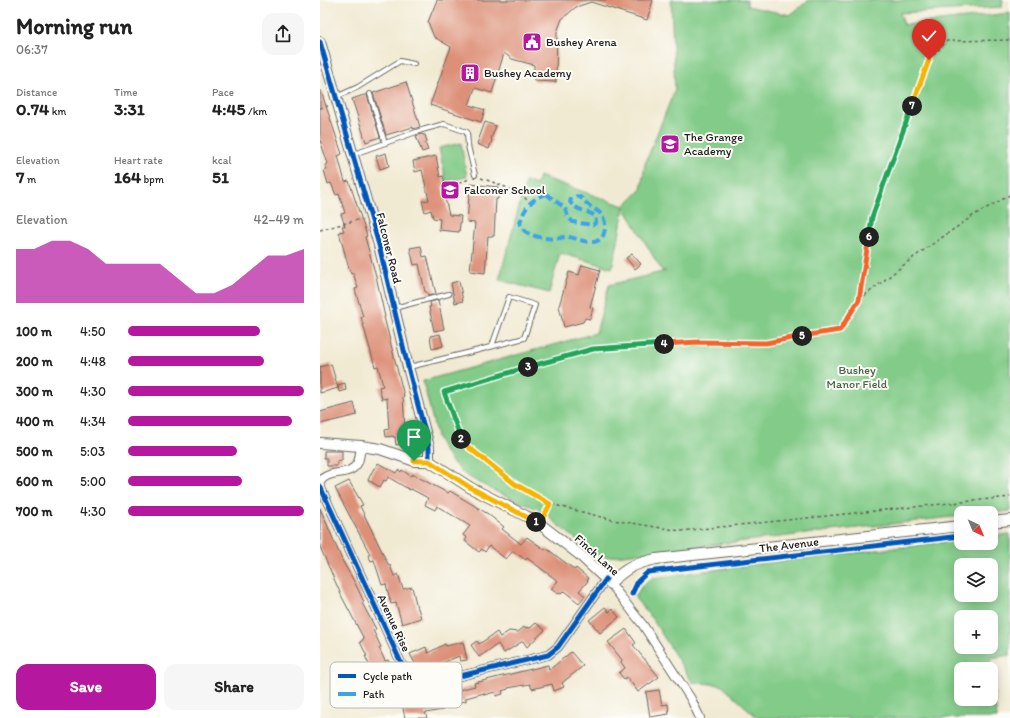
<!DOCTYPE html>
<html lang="en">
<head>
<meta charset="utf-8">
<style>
	:root { --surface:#fff; --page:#f6f6f6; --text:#222; --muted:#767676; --accent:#b5179e }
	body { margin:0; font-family:Itim,sans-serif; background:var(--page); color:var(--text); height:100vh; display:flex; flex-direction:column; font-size:15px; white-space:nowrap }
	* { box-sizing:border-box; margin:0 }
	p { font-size:13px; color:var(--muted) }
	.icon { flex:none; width:22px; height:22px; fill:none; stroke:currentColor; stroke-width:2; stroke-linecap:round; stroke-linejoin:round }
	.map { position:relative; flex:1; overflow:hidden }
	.sheet { display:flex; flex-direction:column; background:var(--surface); width:320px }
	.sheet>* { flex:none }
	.needle { width:26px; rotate:136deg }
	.tools { position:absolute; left:634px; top:506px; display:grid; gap:8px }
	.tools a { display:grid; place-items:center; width:44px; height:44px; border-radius:8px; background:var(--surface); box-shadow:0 2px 10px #0003; font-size:20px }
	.pin { position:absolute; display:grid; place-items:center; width:34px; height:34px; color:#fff; margin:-41px -17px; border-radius:50% 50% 50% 0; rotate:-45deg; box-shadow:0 0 4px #0007 }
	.pin .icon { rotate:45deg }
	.km { position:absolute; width:20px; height:20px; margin:-10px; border-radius:50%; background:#222; color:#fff; font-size:11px; line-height:20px; text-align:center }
	.round { display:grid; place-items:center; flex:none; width:42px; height:42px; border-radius:12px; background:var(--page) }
	.headline { display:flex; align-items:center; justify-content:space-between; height:68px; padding:0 16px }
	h1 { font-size:22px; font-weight:700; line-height:30px }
	.figures { display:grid; grid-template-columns:repeat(3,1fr); gap:6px; height:68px; padding:4px 16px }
	.figures div { display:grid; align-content:center }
	.figures b { font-size:17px; font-weight:700 }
	.figures small { font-size:11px; font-weight:400 }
	.figures p { font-size:11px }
	.chart { height:112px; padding:8px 16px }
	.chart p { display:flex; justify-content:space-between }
	.chart svg { width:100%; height:72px; margin-top:4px; fill:var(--accent); opacity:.7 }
	.button { display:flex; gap:8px; margin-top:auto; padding:8px 16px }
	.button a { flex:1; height:46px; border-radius:12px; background:var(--accent); color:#fff; font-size:16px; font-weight:700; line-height:46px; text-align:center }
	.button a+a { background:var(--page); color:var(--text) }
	ul { padding:0 16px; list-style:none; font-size:13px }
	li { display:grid; grid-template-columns:64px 48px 1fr; align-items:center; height:30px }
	li i { height:10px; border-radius:5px; background:var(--accent) }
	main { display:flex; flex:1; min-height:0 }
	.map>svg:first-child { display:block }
</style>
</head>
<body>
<main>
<section class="sheet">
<div class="headline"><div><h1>Morning run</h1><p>06:37</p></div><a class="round"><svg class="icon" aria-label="share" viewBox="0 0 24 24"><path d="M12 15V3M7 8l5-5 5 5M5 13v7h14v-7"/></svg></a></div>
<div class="figures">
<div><p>Distance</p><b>0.74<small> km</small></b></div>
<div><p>Time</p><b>3:31</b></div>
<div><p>Pace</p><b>4:45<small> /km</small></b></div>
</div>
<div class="figures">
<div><p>Elevation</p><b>7<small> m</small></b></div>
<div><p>Heart rate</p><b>164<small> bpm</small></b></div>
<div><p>kcal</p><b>51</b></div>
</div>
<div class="chart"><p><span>Elevation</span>42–49 m</p>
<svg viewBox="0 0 160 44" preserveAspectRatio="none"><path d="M0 44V11L10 11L20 6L30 6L40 11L50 20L60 20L70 20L80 20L90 29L100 38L110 38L120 33L130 24L140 15L150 15L160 11V44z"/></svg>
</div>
<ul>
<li><b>100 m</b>4:50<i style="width:75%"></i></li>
<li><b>200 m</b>4:48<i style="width:77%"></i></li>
<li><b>300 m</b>4:30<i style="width:100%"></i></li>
<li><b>400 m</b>4:34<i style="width:93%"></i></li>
<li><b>500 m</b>5:03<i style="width:62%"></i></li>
<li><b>600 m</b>5:00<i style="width:65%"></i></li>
<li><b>700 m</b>4:30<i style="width:100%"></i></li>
</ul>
<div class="button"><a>Save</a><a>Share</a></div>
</section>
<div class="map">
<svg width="690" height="718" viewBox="0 0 690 718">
	<rect width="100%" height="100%" fill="#fdfcf7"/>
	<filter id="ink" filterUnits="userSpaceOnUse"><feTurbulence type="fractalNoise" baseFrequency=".025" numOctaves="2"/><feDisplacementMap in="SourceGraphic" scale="8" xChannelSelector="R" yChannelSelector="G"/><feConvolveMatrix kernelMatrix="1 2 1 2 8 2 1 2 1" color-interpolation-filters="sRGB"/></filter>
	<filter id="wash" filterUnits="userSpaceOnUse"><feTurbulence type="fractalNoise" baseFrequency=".012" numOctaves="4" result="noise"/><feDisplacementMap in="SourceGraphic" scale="16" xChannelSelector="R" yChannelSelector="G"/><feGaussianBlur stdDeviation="0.9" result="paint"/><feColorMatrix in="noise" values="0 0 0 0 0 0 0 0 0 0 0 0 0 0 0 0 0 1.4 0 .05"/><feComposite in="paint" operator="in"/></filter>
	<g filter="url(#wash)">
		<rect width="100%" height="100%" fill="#f1ead3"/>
		<g fill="#82cb88" stroke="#4f7452" fill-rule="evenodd">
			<path d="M351,0H427V6L470,15L489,0H683L682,7L580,13L584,25L690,13V511L671,513H641V516L286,557L275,554L263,545L220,510L177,492L156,481L144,474L133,463L124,451L117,437L103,381L276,333L289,285L346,271H342L304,207L298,242L292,268L240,253L229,293L179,280L206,181L216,185L219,176L304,206L321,189L325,164L355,89Z"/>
			<path d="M141,143L147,177L126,181L119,148Z"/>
			<path d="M690,534V655L670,658L677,718H438L401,685L372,682L333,620L315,598L322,585L333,578L422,566L641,540V543H671V536ZM641,565H671V595H641ZM641,617H671V647H641ZM641,669H671V699H641Z"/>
		</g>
		<g id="blocks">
			<g fill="#dd9078">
				<path d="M117,0H333L327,20L271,2L256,7L242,19L237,32L236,82L214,81V65L192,59L184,53L172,93L155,88L149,105L165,110L161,122L110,105L131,47L114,37L108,22Z"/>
				<path d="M86,82L100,127L93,129V127L66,135L53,93Z"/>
				<path d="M0,91H1L22,154L18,156L25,182L29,181L47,236L45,237L56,276L65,317H64L84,396L83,397L85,428L89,427L91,440L86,441V443L76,445L75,437H73V436L66,437L65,430L69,429L67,398L62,399L60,392L59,387L63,386L58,366L55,367L41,317H43L35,289L38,288L33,273L31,274L28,265L19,232L24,231L22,226H25L21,214L25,213L19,194L16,195L11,183L8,184L4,170L7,169L5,165L8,164L0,140Z"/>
				<path d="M44,95H47L60,137L46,142L32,99Z"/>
				<path d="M165,122L176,126L171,139L172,140L169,149L157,144Z"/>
				<path d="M102,134L103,135H105L107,142L105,143L108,150L102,152L96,136Z"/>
				<path d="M66,153L69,166L60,169L56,156Z"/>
				<path d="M116,156L120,177L123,176L125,184L122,185L129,215L141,216L139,232L119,230L120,219L113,218L111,210L105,212L102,201L109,200L102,170L95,172L93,161Z"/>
				<path d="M150,184L178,187V199H176L174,236H168L165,273L150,271L155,223L147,222Z"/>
				<path d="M101,246L103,257L107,256L116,294L108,296L107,292H105L99,264L94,265L90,248Z"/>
				<path d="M312,254L321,264L315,269L306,258Z"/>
				<path d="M262,265L280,270L270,307L273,308L270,319L265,318L263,322L244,327L239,306L249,272L259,275Z"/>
				<path d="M139,281L143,301L135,303L131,283Z"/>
				<path d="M118,300L124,329L114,331L109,307H111L110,302Z"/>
				<path d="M120,334L123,346L112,349L110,336Z"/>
				<path d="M11,364L18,388L0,393V367Z"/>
				<path d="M25,383L26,390L19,392L18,385Z"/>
				<path d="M34,403L37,415L0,424V412Z"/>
				<path d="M4,451H22V460L17,461V466H7V458H4Z"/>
				<path d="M58,463L76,473L78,470L81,472L82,470L91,476L92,474L128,493L130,491L168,514L184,527L182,529L201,544L207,537L225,550L226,548L255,570L256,568L268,578L267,580L268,581L259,591L265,596L259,603L244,591L241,594L239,593L238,594L231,589L238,581L207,558L206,560L193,551L186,559L169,546L165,552L162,549L159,552L145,541L147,538L143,535L150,526L117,506L115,510L105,505L108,498L91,489L90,490L68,477L66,481L64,480L60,487L48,480L54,468L55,469Z"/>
				<path d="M29,481L43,505L40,506L69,566L70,565L74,576L78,574L83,589L92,587L97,608H98L101,618L82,624L76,603L71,604L66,584L62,585L54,560L51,561L48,555L50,554L15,488Z"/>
				<path d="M0,508L22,560L35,583L44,602L42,603L56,629L53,630L61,647L59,648L65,661L68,660L72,669H74L77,676L75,677L79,685L91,703L108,699L107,697L122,694L121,692L126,691V689L139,686V690L155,686L154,683L228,665L229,670L251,652L263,666L242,683L244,687L234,691L232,684L212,689L210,684L188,688V689L182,691L183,694L176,696L175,692L164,695V693L146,698V701L122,705L123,710L105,713L107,718H85L82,704L76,707L71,699L66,702L53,680L56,679L45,656H47L40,642L44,639L22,597L0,547Z"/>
				<path d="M285,607L289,612L292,609L299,617L280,633L269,620Z"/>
				<path d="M216,623L225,630L207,647L203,641L184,653L178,644L159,657L151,645L157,641L159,644L177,632L180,637L189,631L198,632L204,627L210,628Z"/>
				<path d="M306,629L316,643L313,645L339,677L318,692L307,677L304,679L299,673L305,668L301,662L302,660L288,642Z"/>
				<path d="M143,642L147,660L140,661L139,656L106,670L105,668L98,669L90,654L106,647L108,653L125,644L126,646Z"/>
				<path d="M339,690L342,705L348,704L349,714L330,717L326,692Z"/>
			</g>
		</g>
	</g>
	<g filter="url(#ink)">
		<use href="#blocks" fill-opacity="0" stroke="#67645c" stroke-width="1"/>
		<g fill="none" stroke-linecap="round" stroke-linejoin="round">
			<g stroke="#67645c" stroke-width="6">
				<g id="service">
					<path d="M50,94L65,143"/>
					<path d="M16,97L38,87L80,61L94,64"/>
					<path d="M34,154L102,130L124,124L147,132L148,146L155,175"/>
					<path d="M74,308L129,294"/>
					<path d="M89,367L155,351L204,338L215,305L189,297L172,346"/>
				</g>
			</g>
			<g stroke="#67645c" stroke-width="10">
				<g id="minor">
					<path d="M0,482C8,468 31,478 38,462C40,457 40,451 41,446"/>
					<path d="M0,486L88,678L93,684L102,685L228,655L238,647L286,579"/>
					<path d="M290,583L323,625L371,699L380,718"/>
				</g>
			</g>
			<g stroke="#67645c" stroke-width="12">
				<g id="tertiary">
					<path d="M0,42L59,245L88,367L109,447V461"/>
					<path d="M0,443L41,446L60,449L95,461H109"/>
					<path d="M109,461L151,488L206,516L220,524L260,555L290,583C307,568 313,564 336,559L641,526"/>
					<path d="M671,522L690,520"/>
				</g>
			</g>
			<g stroke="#67645c" stroke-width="1.5" stroke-dasharray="3 3" stroke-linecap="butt">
				<path d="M0,108L8,106"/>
				<path d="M161,178L181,185L203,196L210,203"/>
				<path d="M690,195L654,215L594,257L539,300L520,330L446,343L377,342L273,349L124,392L142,442L195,484L231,504L293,520L361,531L690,497"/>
				<path d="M130,197L135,185L149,179"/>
				<path d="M0,230L41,219"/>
				<path d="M539,300L552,217L609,60L627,41L690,40"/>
				<path d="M224,516L231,504"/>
			</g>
			<use href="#service" stroke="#fff" stroke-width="4"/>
			<use href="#minor" stroke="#fff" stroke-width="8"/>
			<use href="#tertiary" stroke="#fff" stroke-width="10"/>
			<path stroke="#3da2ea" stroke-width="4" stroke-dasharray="8 4" stroke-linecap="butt" d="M226,194L245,208L248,217L253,222L273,225L276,222L275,216C267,210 256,211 250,202L251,199C260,191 263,202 270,206C273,209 277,210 280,213C287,219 287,235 279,240C270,246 258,238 249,237C247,236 243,237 240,238C231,240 212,237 205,231C203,229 201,225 200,223C204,209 211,198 226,194Z"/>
			<g stroke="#fdfcf7" stroke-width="8">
				<g id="cycleway">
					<path d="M0,42L59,245L88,367L109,447V461"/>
					<path d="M0,486L88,678L93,684L102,685L228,655L238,647L286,579"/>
					<path d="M312,594L318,581L328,572L641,536"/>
				</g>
			</g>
			<use href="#cycleway" stroke="#0057b8" stroke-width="5"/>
		</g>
	</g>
	<g fill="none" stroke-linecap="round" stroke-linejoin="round" filter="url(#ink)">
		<g stroke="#fff" stroke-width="8">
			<path id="split-1" d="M94,461H109L151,488L216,522"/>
		</g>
		<g stroke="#fff" stroke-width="8">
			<path id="split-2" d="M141,439L142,442L195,484L230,504L220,524L216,522"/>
		</g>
		<g stroke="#fff" stroke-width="8">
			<path id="split-3" d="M141,439L124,392L208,367"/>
		</g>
		<g stroke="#fff" stroke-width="8">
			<path id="split-4" d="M208,367L273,349L344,344"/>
		</g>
		<g stroke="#fff" stroke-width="8">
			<path id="split-5" d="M344,344L378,342L446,343L482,336"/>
		</g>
		<g stroke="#fff" stroke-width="8">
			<path id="split-6" d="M482,336L520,330L539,300L549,237"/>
		</g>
		<g stroke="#fff" stroke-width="8">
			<path id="split-7" d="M549,237L552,217L592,106"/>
		</g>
		<g stroke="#fff" stroke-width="8">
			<path id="split-8" d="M592,106L609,60"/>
		</g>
		<use href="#split-1" stroke="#f5b400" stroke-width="5"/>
		<use href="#split-2" stroke="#f5b400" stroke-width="5"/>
		<use href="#split-3" stroke="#22a559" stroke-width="5"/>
		<use href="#split-4" stroke="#22a559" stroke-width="5"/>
		<use href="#split-5" stroke="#f0652b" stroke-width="5"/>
		<use href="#split-6" stroke="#f0652b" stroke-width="5"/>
		<use href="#split-7" stroke="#22a559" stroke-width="5"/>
		<use href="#split-8" stroke="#f5b400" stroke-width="5"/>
	</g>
	<defs>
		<g id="civic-square" transform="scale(1)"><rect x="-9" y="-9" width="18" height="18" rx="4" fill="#b5179e" stroke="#fdfcf7"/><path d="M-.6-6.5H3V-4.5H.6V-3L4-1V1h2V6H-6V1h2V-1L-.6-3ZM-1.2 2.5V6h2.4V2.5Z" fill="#fff"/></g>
		<g id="building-square" transform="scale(1)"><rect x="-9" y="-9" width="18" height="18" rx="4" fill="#b5179e" stroke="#fdfcf7"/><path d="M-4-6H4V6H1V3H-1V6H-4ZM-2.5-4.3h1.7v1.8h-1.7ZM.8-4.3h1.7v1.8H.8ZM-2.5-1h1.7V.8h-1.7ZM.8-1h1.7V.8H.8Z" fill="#fff"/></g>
		<g id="school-square" transform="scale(1)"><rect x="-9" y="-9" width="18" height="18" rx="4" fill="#b5179e" stroke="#fdfcf7"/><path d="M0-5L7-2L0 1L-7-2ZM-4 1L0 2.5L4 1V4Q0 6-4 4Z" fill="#fff"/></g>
	</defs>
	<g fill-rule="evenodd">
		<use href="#civic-square" x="212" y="42"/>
		<use href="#building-square" x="150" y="73"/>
		<use href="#school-square" x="350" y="144"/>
		<use href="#school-square" x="130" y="190"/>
	</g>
	<g text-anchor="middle" stroke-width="4" stroke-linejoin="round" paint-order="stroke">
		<g font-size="12" fill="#1c1c1c" stroke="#fdfcf7" text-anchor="start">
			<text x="226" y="46">Bushey Arena</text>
			<text x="164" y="77">Bushey Academy</text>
			<text x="364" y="141">The Grange<tspan x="364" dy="14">Academy</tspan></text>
			<text x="144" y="194">Falconer School</text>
		</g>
		<g font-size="12" fill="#1c1c1c" stroke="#fdfcf7">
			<text transform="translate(69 248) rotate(76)" y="4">Falconer Road</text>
			<text transform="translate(469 545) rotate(-7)" y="4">The Avenue</text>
			<text transform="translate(277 555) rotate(42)" y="4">Finch Lane</text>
			<text transform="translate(74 623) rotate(65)" y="4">Avenue Rise</text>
		</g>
		<g font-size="12" fill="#456247" stroke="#fdfcf7">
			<text x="537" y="374">Bushey<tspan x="537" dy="14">Manor Field</tspan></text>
		</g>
	</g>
	<rect x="10" y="662" width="132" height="46" rx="6" fill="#fdfcf7" stroke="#bab9b5" stroke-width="1"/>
	<rect x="18" y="674" width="18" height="4" fill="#0057b8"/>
	<rect x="18" y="692" width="18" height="4" fill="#3da2ea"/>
	<g font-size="11" fill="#1c1c1c">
		<text x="43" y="680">Cycle path</text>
		<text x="43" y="698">Path</text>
	</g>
</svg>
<div class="tools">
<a><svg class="needle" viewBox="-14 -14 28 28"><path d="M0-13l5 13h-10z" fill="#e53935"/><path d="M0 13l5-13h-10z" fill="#767676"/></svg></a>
<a><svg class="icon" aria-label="layers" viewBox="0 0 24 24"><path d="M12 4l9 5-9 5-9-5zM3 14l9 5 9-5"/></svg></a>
<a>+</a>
<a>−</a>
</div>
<div class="pin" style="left:94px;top:461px;background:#1e9e55"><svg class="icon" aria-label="arrive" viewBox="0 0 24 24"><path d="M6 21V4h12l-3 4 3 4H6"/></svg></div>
<div class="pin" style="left:609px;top:60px;background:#d93025"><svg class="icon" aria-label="check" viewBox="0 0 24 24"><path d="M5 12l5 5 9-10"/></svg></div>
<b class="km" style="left:216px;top:522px">1</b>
<b class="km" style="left:141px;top:439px">2</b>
<b class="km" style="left:208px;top:367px">3</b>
<b class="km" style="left:344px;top:344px">4</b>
<b class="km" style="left:482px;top:336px">5</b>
<b class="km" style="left:549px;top:237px">6</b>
<b class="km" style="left:592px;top:106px">7</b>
</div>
</main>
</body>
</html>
